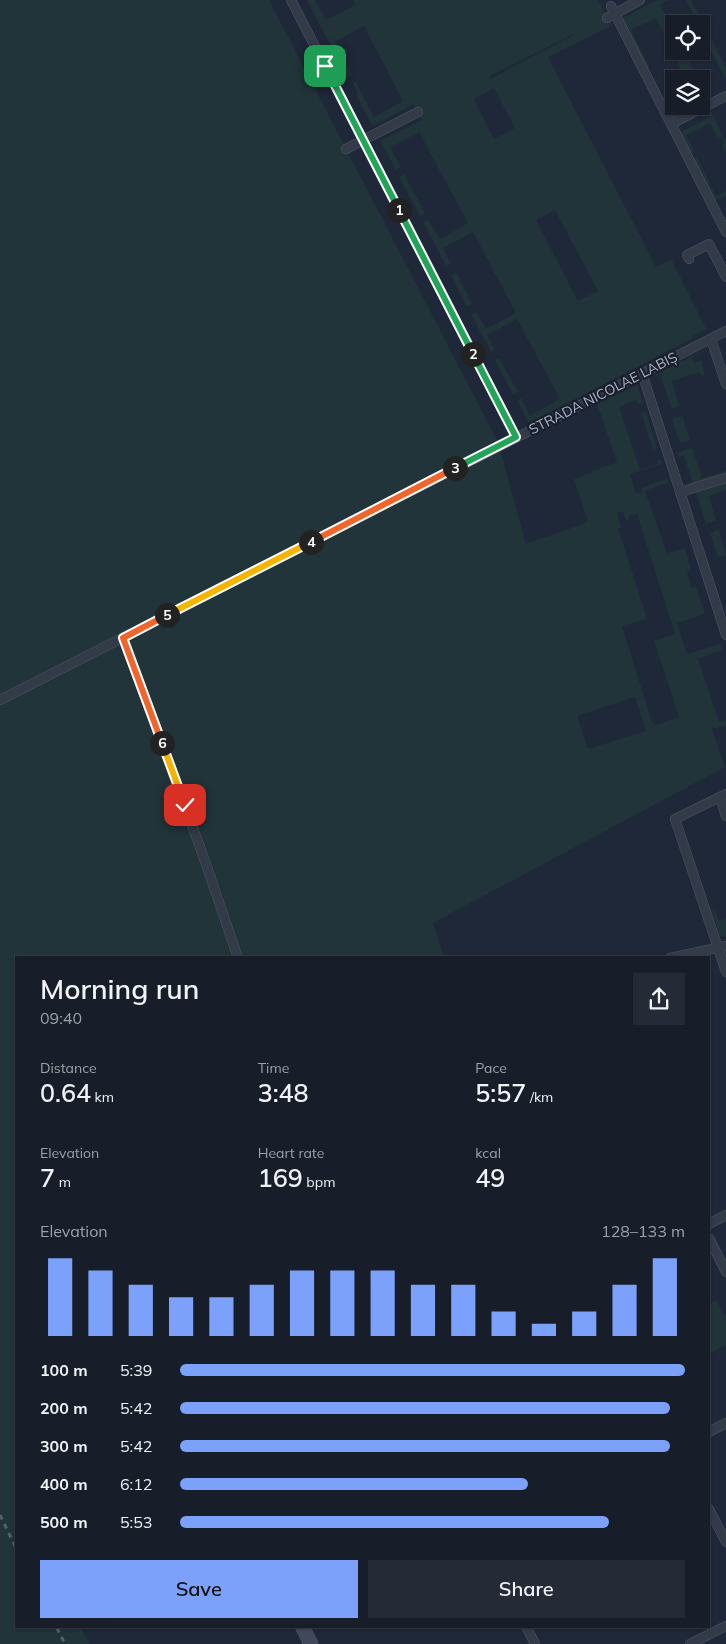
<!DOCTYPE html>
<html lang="en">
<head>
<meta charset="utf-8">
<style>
	:root { --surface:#171e2a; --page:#242b36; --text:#f1f3f6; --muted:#9ea2a8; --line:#363c47; --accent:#7ca1fb }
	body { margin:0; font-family:Mulish,sans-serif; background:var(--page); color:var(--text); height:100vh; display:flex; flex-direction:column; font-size:19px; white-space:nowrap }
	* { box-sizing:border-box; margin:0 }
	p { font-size:16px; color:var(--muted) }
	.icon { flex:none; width:28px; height:28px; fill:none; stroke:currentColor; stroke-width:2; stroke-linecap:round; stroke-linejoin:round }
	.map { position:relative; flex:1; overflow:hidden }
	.side { position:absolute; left:15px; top:956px; width:695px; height:672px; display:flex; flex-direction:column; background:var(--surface); border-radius:0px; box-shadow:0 1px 4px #0004,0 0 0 1px var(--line) }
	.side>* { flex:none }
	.controls { position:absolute; left:665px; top:15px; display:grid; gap:10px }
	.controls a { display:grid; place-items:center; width:45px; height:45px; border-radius:0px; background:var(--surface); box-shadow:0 1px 4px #0004,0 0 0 1px var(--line); font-size:25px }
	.pin { position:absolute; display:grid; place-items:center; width:42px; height:42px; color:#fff; margin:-21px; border-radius:10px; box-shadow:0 2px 8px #0006 }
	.km { position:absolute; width:25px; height:25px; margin:-12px; border-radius:50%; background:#222; color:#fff; font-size:14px; line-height:25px; text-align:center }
	.round { display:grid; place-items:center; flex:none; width:52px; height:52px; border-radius:0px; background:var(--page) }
	.summary { display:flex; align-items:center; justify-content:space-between; height:85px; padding:0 25px }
	h1 { font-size:28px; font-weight:600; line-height:38px }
	.figures { display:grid; grid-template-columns:repeat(3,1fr); gap:8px; height:85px; padding:5px 25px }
	.figures div { display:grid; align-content:center }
	.figures b { font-size:25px; font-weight:600 }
	.figures small { font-size:14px; font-weight:400 }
	.figures p { font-size:14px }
	.chart { height:140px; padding:10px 25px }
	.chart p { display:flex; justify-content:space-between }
	.chart svg { width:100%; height:90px; margin-top:5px; stroke:var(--accent); stroke-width:6 }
	.cta { display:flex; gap:10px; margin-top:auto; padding:10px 25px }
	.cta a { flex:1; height:58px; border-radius:0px; background:var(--accent); color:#111; font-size:20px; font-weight:600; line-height:58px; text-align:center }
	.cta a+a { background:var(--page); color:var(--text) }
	ul { padding:0 25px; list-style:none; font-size:16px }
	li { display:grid; grid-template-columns:80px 60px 1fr; align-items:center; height:38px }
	li i { height:12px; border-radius:6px; background:var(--accent) }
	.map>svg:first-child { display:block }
</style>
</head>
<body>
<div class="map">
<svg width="726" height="1644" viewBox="0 0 726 1644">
	<rect width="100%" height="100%" fill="#1f2838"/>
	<g fill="#213439" fill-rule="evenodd">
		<path d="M0,0H269L498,442L526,544L588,522L574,479L617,462L597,404L637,385L643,402L638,404L636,400L619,407L640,470L658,464L657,460H661L662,464L630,474L636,494L642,492V487L667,479L668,484H663L645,491L667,553L685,548L691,570L687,572L692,588L696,587L705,614L677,623L687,654L720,644L722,650L698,659L719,722L726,720V726L712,729L725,767L433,923L444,957L16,958V1628H81L89,1644H0ZM623,511L626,521L629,520V516L637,514L675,634L654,641L679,717L656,725L652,722L622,626L647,619L618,528L621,527L617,513ZM635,697L646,731L588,749L577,716Z"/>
		<path d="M307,0H315L326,20L355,5L353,0H598L611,26L548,57L656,267L671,259L706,329L692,336L693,338L529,423L517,401L521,398L530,416L560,399L517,319L487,335L495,350L491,352L471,314L476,312L486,329L516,313L473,232L443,248L451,264L446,266L423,222L428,219L440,239L468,223L419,132L390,148L401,167L396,170L380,141L422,120L414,104L372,126L356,95L358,94L353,83L356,82L374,117L403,101L364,26L335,42L352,75L347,77ZM574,34V35L490,79L489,76ZM494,88L515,128L494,139L474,99ZM555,210L598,291L578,301L536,220Z"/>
		<path d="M658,0H669L660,5L674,31V51H676L673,53L656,18L631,30L649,67L646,68L621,19Z"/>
		<path d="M686,0H691L708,34L705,36L708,42L712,40L726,68V80L701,30V24H698Z"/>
		<path d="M677,51H684L698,79H686L677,61L681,59Z"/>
		<path d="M708,110H710L726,142V153L722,145L725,143L722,137L718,138L710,123L686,135L694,152L690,154L679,133L711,117Z"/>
		<path d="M697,157L716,196L726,191V195L714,201L693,159Z"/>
		<path d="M404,174L425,213L420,216L399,177Z"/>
		<path d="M456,272L472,304L467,307L451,275Z"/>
		<path d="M702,351H704L691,358L694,364L701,360L705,375L701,376L700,372L672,381L679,406L672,409L660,374L651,378L652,377Z"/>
		<path d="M499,358L518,392L513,395L495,360Z"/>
		<path d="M646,412L657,448L653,450L641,413Z"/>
		<path d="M682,416L690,440L680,443L672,419Z"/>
		<path d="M692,448L702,478L726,471V474L693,484L684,455L679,457L677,453Z"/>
		<path d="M726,482V490L709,496L716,521L706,524L696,492Z"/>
		<path d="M719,530L726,555L718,557L710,533Z"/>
		<path d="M712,911H715L719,920L726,918V937L720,936Z"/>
		<path d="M716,1300L726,1318V1345L709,1354V1304Z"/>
	</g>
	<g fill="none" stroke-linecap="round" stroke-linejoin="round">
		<g stroke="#505766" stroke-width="10">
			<g id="street">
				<path d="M291,0L516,437"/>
				<path d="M611,6L726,232"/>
				<path d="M607,18L640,0"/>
				<path d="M671,124L726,96"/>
				<path d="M346,149L418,112"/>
				<path d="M689,259L687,255L709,244L726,277"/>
				<path d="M711,339L726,384"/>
				<path d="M642,373L726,635"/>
				<path d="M680,492L726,478"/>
				<path d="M123,637L205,861L238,958"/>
				<path d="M0,700L726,331"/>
				<path d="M726,794L675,819L726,972"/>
				<path d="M720,797L726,816"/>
				<path d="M670,958L726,946"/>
				<path d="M709,1224L726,1215"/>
				<path d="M709,1238L726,1272"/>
				<path d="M709,1432L726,1423"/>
				<path d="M709,1509L726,1542"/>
				<path d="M527,1628L535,1644"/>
				<path d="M690,1644L726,1626"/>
			</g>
		</g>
		<g stroke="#505766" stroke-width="15">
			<path id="secondary" d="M303,1628L311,1644"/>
		</g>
		<use href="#street" stroke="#333a48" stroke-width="9"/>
		<use href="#secondary" stroke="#41485b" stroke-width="14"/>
		<g stroke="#555d70" stroke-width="3" stroke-dasharray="5 5" stroke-linecap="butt">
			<path d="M0,1515L16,1548"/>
			<path d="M57,1628L65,1644"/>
		</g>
	</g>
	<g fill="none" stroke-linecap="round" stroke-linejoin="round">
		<g stroke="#fff" stroke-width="10">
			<path id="split-1" d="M325,66L399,210"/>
		</g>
		<g stroke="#fff" stroke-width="10">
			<path id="split-2" d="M399,210L473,354"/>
		</g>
		<g stroke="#fff" stroke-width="10">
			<path id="split-3" d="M455,468L516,437L473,354"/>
		</g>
		<g stroke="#fff" stroke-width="10">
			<path id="split-4" d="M311,542L455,468"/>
		</g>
		<g stroke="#fff" stroke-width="10">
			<path id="split-5" d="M167,615L311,542"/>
		</g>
		<g stroke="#fff" stroke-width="10">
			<path id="split-6" d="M162,743L123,638L167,615"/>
		</g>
		<g stroke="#fff" stroke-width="10">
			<path id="split-7" d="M162,743L185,805"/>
		</g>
		<use href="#split-1" stroke="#22a559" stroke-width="6"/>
		<use href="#split-2" stroke="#22a559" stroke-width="6"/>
		<use href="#split-3" stroke="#22a559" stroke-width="6"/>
		<use href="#split-4" stroke="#f0652b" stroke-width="6"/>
		<use href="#split-5" stroke="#f5b400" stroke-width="6"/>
		<use href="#split-6" stroke="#f0652b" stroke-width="6"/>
		<use href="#split-7" stroke="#f5b400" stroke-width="6"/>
	</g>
	<g text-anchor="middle" stroke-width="4.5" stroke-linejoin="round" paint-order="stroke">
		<g font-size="14" fill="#adb4c5" stroke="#191f2d">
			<text transform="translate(603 393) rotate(-27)" y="5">STRADA NICOLAE LABIȘ</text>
		</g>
	</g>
</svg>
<div class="controls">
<a><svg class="icon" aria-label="locate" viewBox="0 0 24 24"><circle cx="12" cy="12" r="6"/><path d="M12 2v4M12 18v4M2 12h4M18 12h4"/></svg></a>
<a><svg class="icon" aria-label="layers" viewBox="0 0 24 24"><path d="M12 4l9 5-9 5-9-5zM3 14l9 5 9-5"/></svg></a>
</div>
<div class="pin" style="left:325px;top:66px;background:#1e9e55"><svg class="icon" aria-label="arrive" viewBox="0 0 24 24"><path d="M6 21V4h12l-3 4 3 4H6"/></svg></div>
<div class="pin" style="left:185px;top:805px;background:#d93025"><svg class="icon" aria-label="check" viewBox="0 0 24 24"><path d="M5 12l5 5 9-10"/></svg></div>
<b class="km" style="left:399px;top:210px">1</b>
<b class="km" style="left:473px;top:354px">2</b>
<b class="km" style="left:455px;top:468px">3</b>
<b class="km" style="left:311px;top:542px">4</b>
<b class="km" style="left:167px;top:615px">5</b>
<b class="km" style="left:162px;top:743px">6</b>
<section class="side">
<div class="summary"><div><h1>Morning run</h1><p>09:40</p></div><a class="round"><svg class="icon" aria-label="share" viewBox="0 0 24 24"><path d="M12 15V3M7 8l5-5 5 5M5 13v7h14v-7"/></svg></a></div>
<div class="figures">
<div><p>Distance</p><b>0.64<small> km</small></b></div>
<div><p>Time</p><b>3:48</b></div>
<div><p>Pace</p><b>5:57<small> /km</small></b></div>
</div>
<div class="figures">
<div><p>Elevation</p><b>7<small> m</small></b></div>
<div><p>Heart rate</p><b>169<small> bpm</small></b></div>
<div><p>kcal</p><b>49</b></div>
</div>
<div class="chart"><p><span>Elevation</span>128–133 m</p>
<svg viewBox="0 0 160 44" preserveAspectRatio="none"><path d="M5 44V6M15 44V12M25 44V19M35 44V25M45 44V25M55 44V19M65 44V12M75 44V12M85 44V12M95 44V19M105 44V19M115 44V32M125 44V38M135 44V32M145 44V19M155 44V6"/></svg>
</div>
<ul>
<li><b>100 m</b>5:39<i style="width:100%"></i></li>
<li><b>200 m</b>5:42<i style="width:97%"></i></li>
<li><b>300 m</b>5:42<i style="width:97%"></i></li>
<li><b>400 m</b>6:12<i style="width:69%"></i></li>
<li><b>500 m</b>5:53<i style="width:85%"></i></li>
</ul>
<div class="cta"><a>Save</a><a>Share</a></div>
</section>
</div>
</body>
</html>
